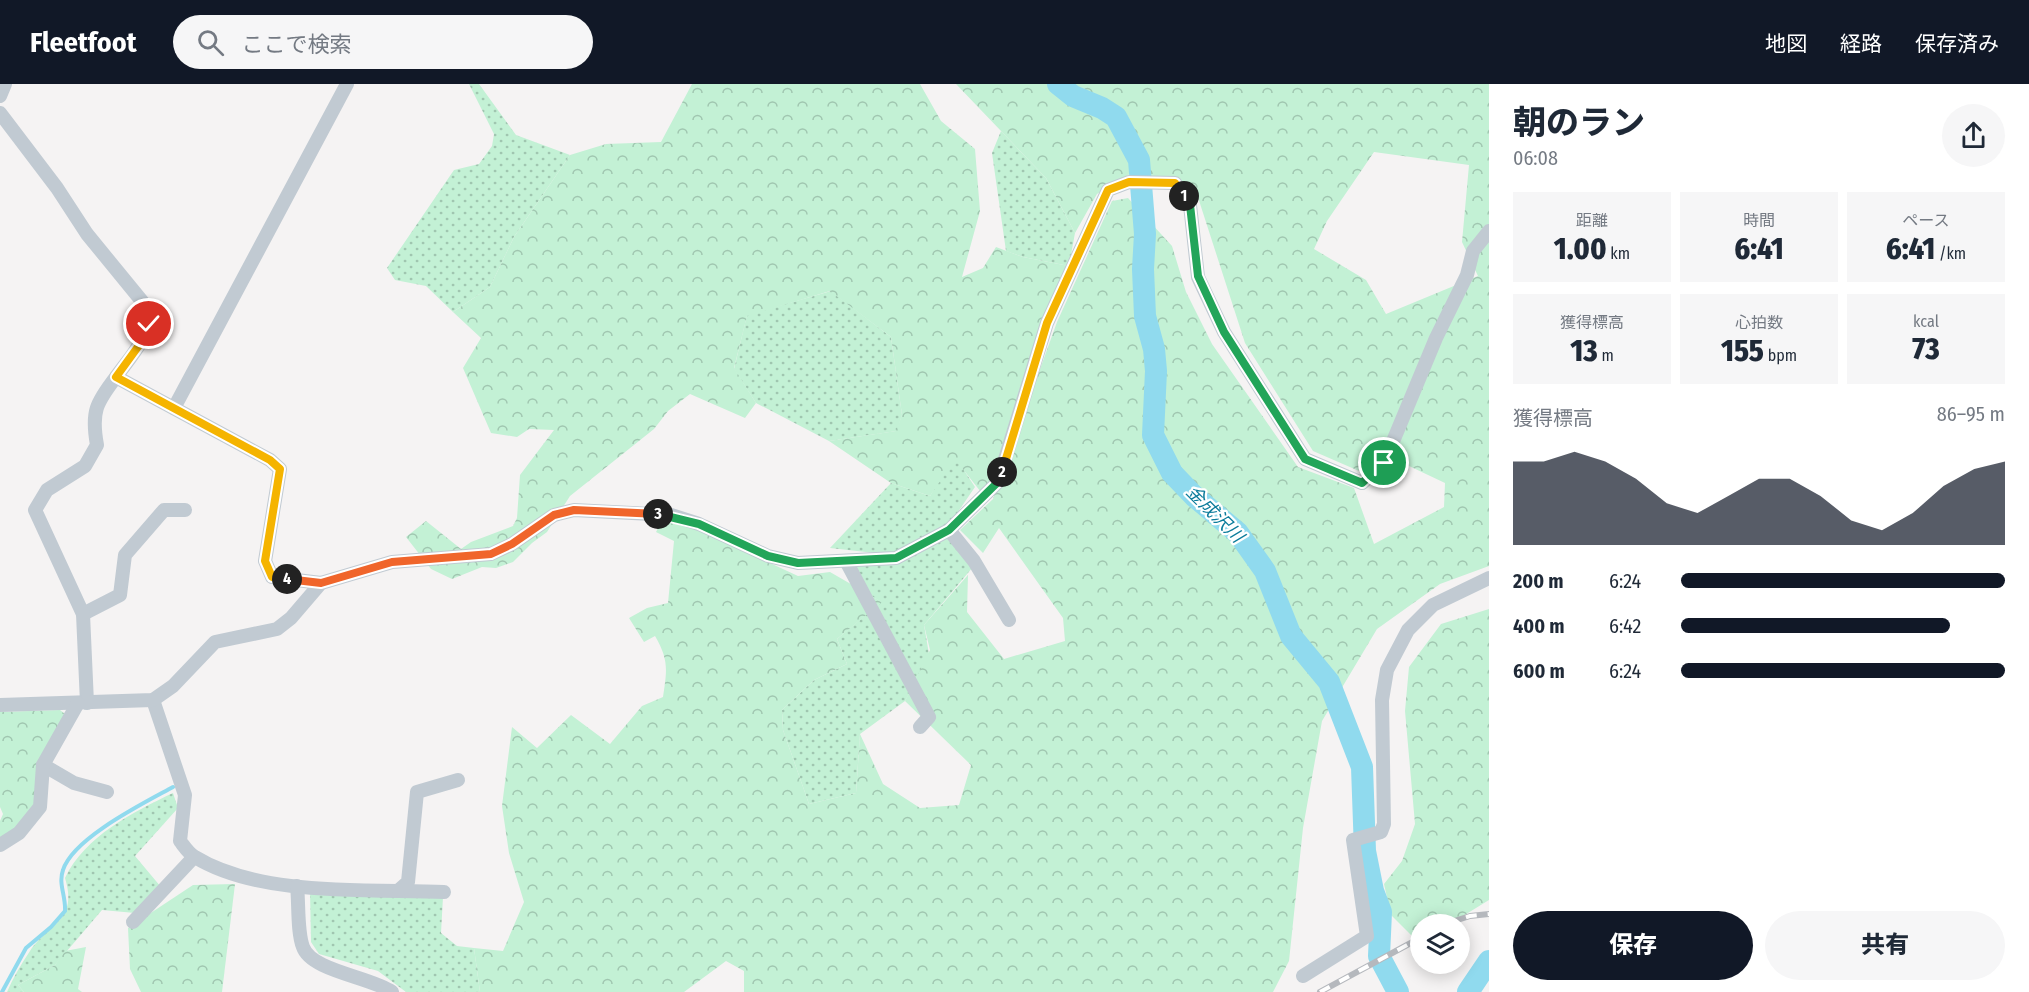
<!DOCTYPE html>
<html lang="ja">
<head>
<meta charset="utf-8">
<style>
	:root { --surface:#fff; --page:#f6f6f7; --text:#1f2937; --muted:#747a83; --accent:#111827 }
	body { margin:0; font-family:"Fira Sans Condensed","Noto Sans JP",sans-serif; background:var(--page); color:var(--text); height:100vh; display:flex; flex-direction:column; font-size:22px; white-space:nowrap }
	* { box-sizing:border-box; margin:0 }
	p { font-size:20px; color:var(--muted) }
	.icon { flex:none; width:33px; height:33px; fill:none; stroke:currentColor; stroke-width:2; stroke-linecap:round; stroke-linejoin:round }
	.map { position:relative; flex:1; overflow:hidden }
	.details { display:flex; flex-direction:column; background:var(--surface); width:540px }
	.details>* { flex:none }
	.controls { position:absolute; left:1410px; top:830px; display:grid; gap:12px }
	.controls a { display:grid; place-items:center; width:60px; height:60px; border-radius:50%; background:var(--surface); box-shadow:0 3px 15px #0003; font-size:30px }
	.pin { position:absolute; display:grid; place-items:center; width:51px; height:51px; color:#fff; margin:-26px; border:3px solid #fff; border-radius:50%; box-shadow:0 2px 6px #0007 }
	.km { position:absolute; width:30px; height:30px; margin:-15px; border-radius:50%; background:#222; color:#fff; font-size:16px; line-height:30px; text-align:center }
	.round { display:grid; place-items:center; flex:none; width:63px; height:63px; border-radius:32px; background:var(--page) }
	.head { display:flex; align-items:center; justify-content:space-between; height:102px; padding:0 24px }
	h1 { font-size:33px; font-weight:800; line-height:45px }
	.stats { display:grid; grid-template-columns:repeat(3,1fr); gap:9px; height:102px; padding:6px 24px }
	.stats div { display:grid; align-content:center; border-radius:0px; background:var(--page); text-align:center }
	.stats b { font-size:30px; font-weight:800 }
	.stats small { font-size:16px; font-weight:400 }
	.stats p { font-size:16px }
	.chart { height:168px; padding:12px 24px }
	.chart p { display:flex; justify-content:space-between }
	.chart svg { width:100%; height:108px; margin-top:6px; fill:var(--accent); opacity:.7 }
	.button { display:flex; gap:12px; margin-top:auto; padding:12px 24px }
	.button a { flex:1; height:69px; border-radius:36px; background:var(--accent); color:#fff; font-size:24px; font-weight:800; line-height:69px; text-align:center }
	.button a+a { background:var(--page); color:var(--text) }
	ul { padding:0 24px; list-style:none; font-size:20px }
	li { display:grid; grid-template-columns:96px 72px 1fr; align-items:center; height:45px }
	li i { height:15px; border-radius:8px; background:var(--accent) }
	header { display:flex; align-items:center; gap:36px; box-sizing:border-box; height:84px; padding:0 30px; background:var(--accent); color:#fff }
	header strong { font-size:28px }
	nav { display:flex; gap:33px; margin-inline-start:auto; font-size:21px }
	.search { width:420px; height:54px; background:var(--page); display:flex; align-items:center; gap:15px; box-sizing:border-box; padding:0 21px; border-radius:33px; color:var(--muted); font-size:22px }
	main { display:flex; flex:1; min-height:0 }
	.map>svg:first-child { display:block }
</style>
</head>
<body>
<header>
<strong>Fleetfoot</strong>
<div class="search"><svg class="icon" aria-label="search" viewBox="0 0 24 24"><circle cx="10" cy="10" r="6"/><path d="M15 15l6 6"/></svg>ここで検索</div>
<nav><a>地図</a><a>経路</a><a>保存済み</a></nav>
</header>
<main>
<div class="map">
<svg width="1489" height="908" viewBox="0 0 1489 908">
	<defs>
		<pattern id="grass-dots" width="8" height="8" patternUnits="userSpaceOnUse" patternTransform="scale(1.5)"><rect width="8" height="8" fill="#c3f1d5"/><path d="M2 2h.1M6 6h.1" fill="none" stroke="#a0c6b0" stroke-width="1.8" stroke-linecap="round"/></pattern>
		<pattern id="forest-crowns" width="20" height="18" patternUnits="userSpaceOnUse" patternTransform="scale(1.5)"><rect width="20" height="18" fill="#c3f1d5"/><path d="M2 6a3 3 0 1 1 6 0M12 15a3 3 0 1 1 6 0" fill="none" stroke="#a0c6b0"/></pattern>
	</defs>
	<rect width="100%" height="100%" fill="#f5f3f3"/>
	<g fill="url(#grass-dots)">
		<path d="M469,0H479L516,51L570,71L514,153L490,203L453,228L426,202L395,196L387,184L454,86L479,80L492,62L494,50Z"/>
		<path d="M1001,47L1046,94L1075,149L1069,182L1023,173L1006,167L992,69Z"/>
		<path d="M831,207L891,253L902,331L897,347L829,357L756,319L734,285L747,231Z"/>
		<path d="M954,371L975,403L949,441L893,471L830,464L891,399L930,412Z"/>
		<path d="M948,453L973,483L924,541L929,570L915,597L875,524L881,518L867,509L855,480Z"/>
		<path d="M868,529L911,606L905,617L860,650L856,709L809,720L783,646L782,626L814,596L847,580L837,555Z"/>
		<path d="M173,709L178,724L135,772L161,803L135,829L102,826L55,881L18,901L24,908H7C13,894 21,880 30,867C50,838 78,837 65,794C85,752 133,728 173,709Z"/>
		<path d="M310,806L443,813L441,849L457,862L474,864L480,908H406L378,887L319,870L311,858Z"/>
	</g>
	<g fill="url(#forest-crowns)" fill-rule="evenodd">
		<path d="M692,0H920L941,37L975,65L980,127L962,193L983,184L996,163L1023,173L1069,182L993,402L984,412L955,375L930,412L891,399L829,357L896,347L902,331L891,253L830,207L747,232L734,284L756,319L745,334L690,310L668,327L654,345L570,412L547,448L532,459L513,478L496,484L482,483L452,495L431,485L406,453L426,437L461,465L471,458L513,442L517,434L520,391L554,346L529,345L517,353L491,349L463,284L481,254L453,228L490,203L514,153L570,71L606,60L661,58Z"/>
		<path d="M956,0H1489V482L1440,500L1377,545L1322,637L1303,744L1289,877L1273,908H744V887L726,877L684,908H480L474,864L503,867L524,818L509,769L502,722L512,643L537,664L571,631L610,660L642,622L663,613C667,586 669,576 655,552L644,558L629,534L647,524L668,519L674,457L656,448L662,436L697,445L798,492L830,488L882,518L837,555L847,580L814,596L782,626L783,646L809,720L856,709L860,650L883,700L920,724L959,721L971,681L905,617L930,566L924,541L968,491L967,528L1004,575L1065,557L1063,534L999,444L983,469L960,446L993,415L1057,238L1112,117L1128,114L1172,162L1186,208L1212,260L1298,383L1354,404L1374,460L1444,423L1445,399L1409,382L1381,364L1359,387L1313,367L1245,259L1194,101L1130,90L1097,110L1075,149L1046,94ZM1374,68L1469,81L1462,158L1478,192L1386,230L1366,196L1314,165L1327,137Z"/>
		<path d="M1489,525V816L1450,840H1420V857L1418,858L1391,831L1384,800L1402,777L1415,740L1405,627L1409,583L1441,540Z"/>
		<path d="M60,626L65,630L35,720L28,734L0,757V737L3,730L0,723V628Z"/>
		<path d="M235,800L222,908H141L130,885L128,844L193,801Z"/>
		<path d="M86,863L78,905L82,908H24L18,901L55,881L65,867Z"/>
	</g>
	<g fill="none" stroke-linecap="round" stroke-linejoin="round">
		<path stroke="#90daee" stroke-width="4" d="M2,908L26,864L51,843L65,827C66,812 58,800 63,786C73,754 144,719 173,703"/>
		<g stroke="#90daee" stroke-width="22">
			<path d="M1058,0L1073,12L1102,24L1116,33L1139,76L1145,150L1143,185L1145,232L1154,265L1156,287L1153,351L1172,389L1194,412L1238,449L1265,487L1291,552L1329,598L1362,683L1365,767L1373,807L1381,828L1379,872L1398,908"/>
			<path d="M1468,908L1489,877"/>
		</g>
		<g stroke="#c1cad2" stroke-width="14">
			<path d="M0,12L5,0"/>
			<path d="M0,29L57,104L87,150L150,227C149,254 131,272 116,293"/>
			<path d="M174,324L347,0"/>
			<path d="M949,446L974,477L1009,536"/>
			<path d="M846,477L929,633L920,643"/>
			<path d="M83,530L120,511L125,471L164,426H185"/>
			<path d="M153,616L185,711L180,757C184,762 189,770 195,773C260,813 370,805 444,808"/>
			<path d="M87,619L83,530L35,426L47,406L85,382L97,361C91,328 96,319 116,293L270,376L280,385L265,477L272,493L321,499"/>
			<path d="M0,621L153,616L173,602L215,558L277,545L291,534L321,499L392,478L491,470L512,460L554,431L574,426L671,431L699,440L768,472L798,479L896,474L949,446L998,398L1047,239L1108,106L1129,98L1175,99L1190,121L1198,193L1224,248L1305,375L1362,399L1384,379L1436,254L1467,191L1473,167L1489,147"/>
			<path d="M43,681L74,699L107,708"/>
			<path d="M0,761L19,749L40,723L43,681L78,619"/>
			<path d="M297,802C299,819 297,848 303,863C311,887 371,893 392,908"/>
			<path d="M399,806L408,798L417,708L458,696"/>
			<path d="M133,838L194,773"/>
			<path d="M1303,892L1367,852L1353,756L1381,748L1384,740L1382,616L1387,586L1408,546L1433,521L1489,494"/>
		</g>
		<g stroke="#b5b8bd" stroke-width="6">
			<g id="rail">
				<path d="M1445,840L1470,832L1489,830"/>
				<path d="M1320,908L1420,854"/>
			</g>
		</g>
		<use href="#rail" stroke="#fff" stroke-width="4" stroke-dasharray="11" stroke-linecap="butt"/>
	</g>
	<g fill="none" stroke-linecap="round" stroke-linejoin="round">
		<g stroke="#fff" stroke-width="12">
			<path id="split-1" d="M1184,112L1190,121L1198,192L1224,248L1305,375L1362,399L1384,379"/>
		</g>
		<g stroke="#fff" stroke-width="12">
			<path id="split-2" d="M1002,388L1047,239L1108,106L1129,98L1175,99L1184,112"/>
		</g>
		<g stroke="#fff" stroke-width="12">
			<path id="split-3" d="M658,430L699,440L768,472L798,479L896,474L949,446L998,398L1002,388"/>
		</g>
		<g stroke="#fff" stroke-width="12">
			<path id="split-4" d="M287,495L321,499L392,478L491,470L512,460L554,431L574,426L658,430"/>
		</g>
		<g stroke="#fff" stroke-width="12">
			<path id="split-5" d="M149,240L140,260L116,293L270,376L280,385L265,477L272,493L287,495"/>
		</g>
		<use href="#split-1" stroke="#22a559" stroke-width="8"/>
		<use href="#split-2" stroke="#f5b400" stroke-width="8"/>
		<use href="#split-3" stroke="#22a559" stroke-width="8"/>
		<use href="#split-4" stroke="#f0652b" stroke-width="8"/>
		<use href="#split-5" stroke="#f5b400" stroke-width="8"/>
	</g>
	<g text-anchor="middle" stroke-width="4.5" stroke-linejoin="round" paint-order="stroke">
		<g font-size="18" font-style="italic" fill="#0c7c9b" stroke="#fff">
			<text transform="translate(1215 430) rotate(45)" y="6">金成沢川</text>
		</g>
	</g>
</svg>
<div class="controls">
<a><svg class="icon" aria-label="layers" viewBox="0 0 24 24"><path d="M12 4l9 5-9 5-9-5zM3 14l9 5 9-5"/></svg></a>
</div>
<div class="pin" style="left:1384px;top:379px;background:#1e9e55"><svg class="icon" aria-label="arrive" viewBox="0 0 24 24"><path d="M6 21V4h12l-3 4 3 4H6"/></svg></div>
<div class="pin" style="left:149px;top:240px;background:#d93025"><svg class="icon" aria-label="check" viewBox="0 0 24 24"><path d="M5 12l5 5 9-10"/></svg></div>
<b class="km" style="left:1184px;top:112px">1</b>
<b class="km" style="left:1002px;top:388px">2</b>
<b class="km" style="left:658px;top:430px">3</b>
<b class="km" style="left:287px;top:495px">4</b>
</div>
<section class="details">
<div class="head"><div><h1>朝のラン</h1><p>06:08</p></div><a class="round"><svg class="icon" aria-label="share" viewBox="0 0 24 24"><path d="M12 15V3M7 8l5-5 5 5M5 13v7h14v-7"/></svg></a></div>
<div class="stats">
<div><p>距離</p><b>1.00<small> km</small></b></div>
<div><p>時間</p><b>6:41</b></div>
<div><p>ペース</p><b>6:41<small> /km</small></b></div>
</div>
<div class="stats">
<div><p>獲得標高</p><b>13<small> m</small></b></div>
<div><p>心拍数</p><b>155<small> bpm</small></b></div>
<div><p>kcal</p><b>73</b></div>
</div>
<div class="chart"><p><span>獲得標高</span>86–95 m</p>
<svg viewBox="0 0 160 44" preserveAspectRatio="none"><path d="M0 44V10L10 10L20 6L30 10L40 17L50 27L60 31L70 24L80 17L90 17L100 24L110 34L120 38L130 31L140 20L150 13L160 10V44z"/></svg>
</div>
<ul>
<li><b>200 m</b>6:24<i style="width:100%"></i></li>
<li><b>400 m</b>6:42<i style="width:83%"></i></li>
<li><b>600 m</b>6:24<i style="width:100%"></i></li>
</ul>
<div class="button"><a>保存</a><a>共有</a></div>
</section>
</main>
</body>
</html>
